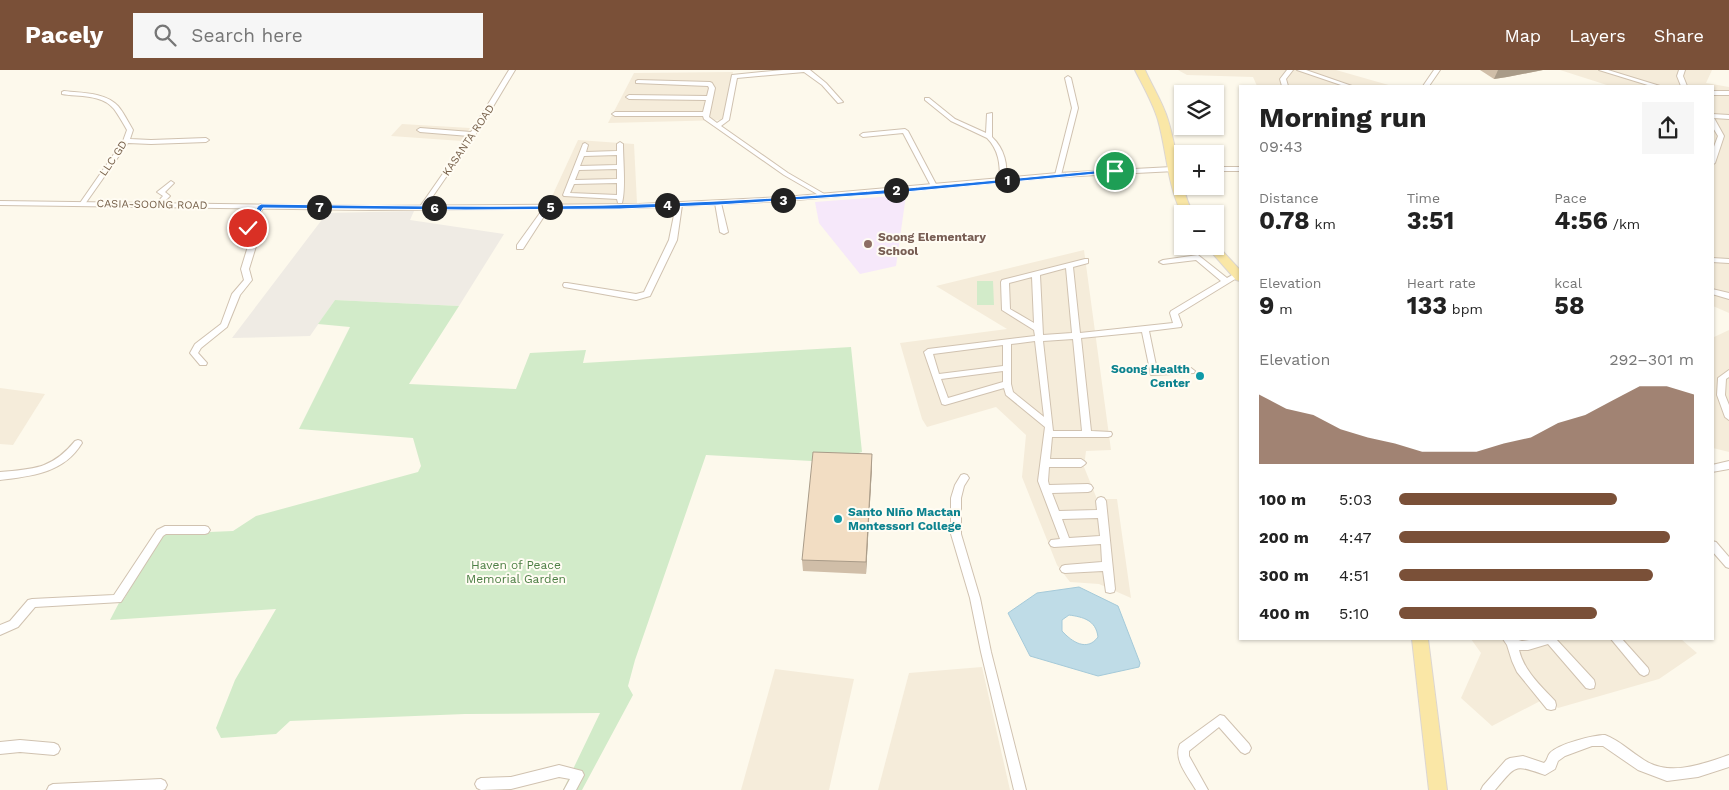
<!DOCTYPE html>
<html lang="en">
<head>
<meta charset="utf-8">
<style>
	:root { --surface:#fff; --page:#f6f6f6; --text:#222; --muted:#767676; --accent:#7a5038 }
	body { margin:0; font-family:"Work Sans",sans-serif; background:var(--page); color:var(--text); height:100vh; display:flex; flex-direction:column; font-size:19px; white-space:nowrap }
	* { box-sizing:border-box; margin:0 }
	p { font-size:16px; color:var(--muted) }
	.icon { flex:none; width:28px; height:28px; fill:none; stroke:currentColor; stroke-width:2; stroke-linecap:round; stroke-linejoin:round }
	.map { position:relative; flex:1; overflow:hidden }
	.details { position:absolute; left:1239px; top:15px; width:475px; height:555px; display:flex; flex-direction:column; background:var(--surface); border-radius:0px; box-shadow:0 1px 4px #0004 }
	.details>* { flex:none }
	.controls { position:absolute; left:1174px; top:15px; display:grid; gap:10px }
	.controls a { display:grid; place-items:center; width:50px; height:50px; border-radius:0px; background:var(--surface); box-shadow:0 1px 4px #0004; font-size:25px }
	.pin { position:absolute; display:grid; place-items:center; width:42px; height:42px; color:#fff; margin:-21px; border:2px solid #fff; border-radius:50%; box-shadow:0 1px 5px #0007 }
	.km { position:absolute; width:25px; height:25px; margin:-12px; border-radius:50%; background:#222; color:#fff; font-size:14px; line-height:25px; text-align:center }
	.round { display:grid; place-items:center; flex:none; width:52px; height:52px; border-radius:0px; background:var(--page) }
	.overview { display:flex; align-items:center; justify-content:space-between; height:85px; padding:0 20px }
	h1 { font-size:28px; font-weight:700; line-height:38px }
	.metrics { display:grid; grid-template-columns:repeat(3,1fr); gap:8px; height:85px; padding:5px 20px }
	.metrics div { display:grid; align-content:center }
	.metrics b { font-size:25px; font-weight:700 }
	.metrics small { font-size:14px; font-weight:400 }
	.metrics p { font-size:14px }
	.chart { height:140px; padding:10px 20px }
	.chart p { display:flex; justify-content:space-between }
	.chart svg { width:100%; height:90px; margin-top:5px; fill:var(--accent); opacity:.7 }
	ul { padding:0 20px; list-style:none; font-size:16px }
	li { display:grid; grid-template-columns:80px 60px 1fr; align-items:center; height:38px }
	li i { height:12px; border-radius:6px; background:var(--accent) }
	header { display:flex; align-items:center; gap:30px; box-sizing:border-box; height:70px; padding:0 25px; background:var(--accent); color:#fff }
	header strong { font-size:24px }
	nav { display:flex; gap:28px; margin-inline-start:auto; font-size:18px }
	.search { width:350px; height:45px; background:var(--page); display:flex; align-items:center; gap:12px; box-sizing:border-box; padding:0 18px; border-radius:0px; color:var(--muted); font-size:19px }
	.map>svg:first-child { display:block }
</style>
</head>
<body>
<header>
<strong>Pacely</strong>
<div class="search"><svg class="icon" aria-label="search" viewBox="0 0 24 24"><circle cx="10" cy="10" r="6"/><path d="M15 15l6 6"/></svg>Search here</div>
<nav><a>Map</a><a>Layers</a><a>Share</a></nav>
</header>
<div class="map">
<svg width="1729" height="720" viewBox="0 0 1729 720">
	<rect width="100%" height="100%" fill="#fdf9ec"/>
	<g fill="#f5ecda">
		<path d="M1178,0H1336L1392,16H1257L1253,7L1187,5Z"/>
		<path d="M1560,0H1712L1706,13L1729,17V243L1713,236L1712,16H1610Z"/>
		<path d="M733,2L725,50L608,53L634,3Z"/>
		<path d="M402,54L470,58L462,71L391,66Z"/>
		<path d="M578,70L634,74L637,133L548,135Z"/>
		<path d="M1084,180L1111,380L1086,381L1084,397L1097,429H1117L1131,528L1099,514L1070,512L1057,495L1022,407L1026,365L996,337L927,357L922,349L900,273L1007,259L936,216Z"/>
		<path d="M1729,260V382L1713,378L1712,268Z"/>
		<path d="M0,318L45,324L13,375L0,374Z"/>
		<path d="M1471,569H1681L1697,583L1659,609L1558,638L1546,628L1492,656L1461,628L1481,583Z"/>
		<path d="M982,597L1010,720H878L909,603Z"/>
		<path d="M775,599L854,609L829,720H741Z"/>
	</g>
	<path fill="#efebe4" d="M414,141L410,150L504,164L459,236L335,230L310,266L232,268L327,143Z"/>
	<path fill="#f6e8fa" d="M906,125L896,196L860,204L819,153L815,132Z"/>
	<g fill="#d2ebc9">
		<path d="M977,211H993L994,235H977Z"/>
		<path d="M335,230L459,236L409,314L516,319L530,283L586,280L583,293L851,277L862,382L829,392L706,385L635,590L628,616L633,625L582,720H563L600,643L465,644L290,651L276,664L221,668L216,658L235,610L276,539L110,550L121,529H124L162,464L233,461L256,446L418,402L421,396L413,368L299,359L350,257L318,254Z"/>
	</g>
	<path fill="#bfdce7" stroke="#a5cad9" fill-rule="evenodd" d="M1079,517L1118,536L1140,593L1139,597L1098,606L1030,586L1008,543L1037,523ZM1069,545C1083,547 1096,550 1098,567C1087,582 1072,572 1062,561V550Z"/>
	<g fill="none" stroke-linecap="round" stroke-linejoin="round">
		<g stroke="#d0c2b0" stroke-width="2">
			<g id="minor">
				<path d="M509,0H515L482,55L424,139H420L419,138L469,66L420,62L417,60L420,58L471,62Z"/>
				<path d="M783,0H810L826,13L843,32L838,33L822,15L804,2L737,8L729,50L721,56L788,103L826,125V127H822L784,105L704,49L703,46H615L612,44L615,42H703L706,30L629,29L626,27L629,25L707,26L709,18L708,16L636,13V11L638,10L710,12L712,13L715,18L709,47L717,53L723,49L732,5Z"/>
				<path d="M1287,0H1293L1286,9L1288,16H1282L1280,9Z"/>
				<path d="M1297,0H1306L1352,16H1344Z"/>
				<path d="M1434,0H1440L1429,16H1423Z"/>
				<path d="M1599,0H1608L1660,16H1651Z"/>
				<path d="M1679,0H1685L1683,6L1687,16H1681L1677,6Z"/>
				<path d="M1068,6L1071,8L1078,38L1061,105L1058,107L1055,105L1072,38L1065,8Z"/>
				<path d="M64,21C81,23 105,22 118,36C124,43 128,52 133,60L130,69L151,70L206,68L209,70L206,72L151,74L128,73L85,134H81L80,133L123,71L127,60C123,53 119,46 114,39C102,24 79,27 62,24V22Z"/>
				<rect x="1712" y="21" width="17" height="4"/>
				<path d="M925,28H929L955,49L986,63L987,44L992,43V67C1004,78 1009,96 1005,111L1003,112L1000,110C1000,94 999,80 987,68L951,51L925,30Z"/>
				<path d="M1712,44L1729,45V49L1714,48L1724,66L1715,93L1712,95V82L1718,66L1712,56Z"/>
				<path d="M905,59L908,61L937,116L936,117H932L931,116L903,63L863,67L860,65L863,63Z"/>
				<path d="M620,72L623,74C623,91 626,119 622,133H618L617,129L564,126L563,125L583,74L585,73L588,75L586,82L617,81V74ZM617,85V95L580,96L584,86ZM617,99V109L575,110L579,100ZM617,113V125L570,123L574,114Z"/>
				<path d="M1172,97H1182V101L1170,100L1169,99Z"/>
				<rect x="1215" y="97" width="25" height="4"/>
				<path d="M171,111L174,113L165,122L170,126L161,135H157L156,134L163,126L157,122Z"/>
				<path d="M718,131L721,133L728,162L724,164L720,162L715,133Z"/>
				<path d="M679,133L682,135L677,170L650,226L636,230L564,217L563,215L564,213H567L636,224L644,222L669,170L676,135Z"/>
				<path d="M261,134L264,136L252,159L257,173L249,199L252,210L240,225L227,257L201,278L198,283L207,293L206,295H200L190,283L195,274L221,254L232,224L244,210L241,199L249,173L244,159L258,136Z"/>
				<path d="M547,135L550,137L523,179H517V175L545,136Z"/>
				<path d="M1198,185L1227,208L1238,202H1240V206L1178,244L1182,255L1181,257L1149,261L1157,300L1191,298L1195,301L1194,303L1151,305L1142,262L1081,268L1091,361L1111,362L1112,364L1111,366L1108,367H1052L1050,389H1081L1084,391L1086,393L1084,395L1081,397H1049L1048,411L1049,415L1088,414L1091,415L1093,418L1091,421L1088,422L1052,423L1059,441L1097,440L1096,431L1098,428L1101,427L1104,428L1106,431L1115,519L1114,522L1110,523L1106,522L1103,501L1065,503L1062,502L1060,499L1062,496L1065,495L1102,492L1101,474L1054,477L1051,476L1049,473L1051,470L1060,469L1038,411L1045,357L1006,325L1004,318L945,335L942,334L924,282L928,279L1035,266L1034,260L1002,240L1001,212L1002,210L1085,189H1088V193L1073,197L1080,263L1173,253L1170,243L1171,241L1221,211L1196,190L1163,194L1159,192L1163,190ZM1066,198L1072,263L1043,265L1040,205ZM1032,207L1034,253L1010,239L1009,213ZM1073,269L1082,361H1053L1043,271ZM1035,271L1044,347L1013,322L1011,314V274ZM1003,275V296L939,304L933,284ZM1003,301V312L948,328L941,309ZM1098,448L1100,466L1069,468L1062,449Z"/>
				<path d="M1712,188L1729,189V193L1712,192Z"/>
				<path d="M1712,219L1729,223V229L1712,224Z"/>
				<path d="M1729,300V307L1726,309L1725,325L1729,335V350L1725,347L1717,325L1718,308Z"/>
				<path d="M78,370L81,371L82,373C64,403 32,406 0,410V402C34,399 52,399 75,371Z"/>
				<path d="M1729,391V399L1712,402V395Z"/>
				<path d="M964,404L967,405L969,408L964,416L961,428V464L980,528L991,582L1026,720H1014L981,582L970,528L951,464V428L955,415L961,405Z"/>
				<path d="M165,456H205L208,457L210,460L208,463L205,464H166L163,466L121,532L35,537L18,557L0,565V555L10,551L28,530L32,529L114,525L157,460Z"/>
				<path d="M1712,471L1716,472L1729,487V498L1726,497L1712,481Z"/>
				<path d="M1503,569H1515L1522,571L1536,569H1556L1594,610L1595,614L1594,618L1590,619L1586,618L1548,574L1528,580H1519C1524,601 1541,616 1555,631L1556,635L1555,639L1551,640L1547,639L1517,602L1512,591L1507,575Z"/>
				<path d="M1611,569H1622L1648,598L1649,601L1648,604L1644,606L1640,604Z"/>
				<path d="M1220,645L1224,646L1249,674L1251,678L1249,682L1245,684L1241,682L1219,657L1189,681V686L1208,720H1196C1188,706 1173,690 1180,674Z"/>
				<path d="M1605,665C1619,670 1631,682 1644,690C1670,707 1702,694 1729,685V697L1698,707L1667,711L1638,700L1603,676H1592L1565,686L1558,691L1555,699L1545,705C1513,694 1517,695 1495,720H1481L1483,716L1506,690L1510,688L1523,686L1544,693C1548,690 1547,686 1550,683C1558,674 1593,665 1605,665Z"/>
				<path d="M20,670L54,673L58,675L60,679L58,683L54,685L20,682L0,684V672Z"/>
				<path d="M559,695L582,701L584,705L576,720H564L570,709L559,707L511,719L481,720L477,718L475,714L477,710L481,708L511,707Z"/>
				<path d="M161,709L165,711L167,715L165,719L163,720H47L49,716L53,714Z"/>
			</g>
		</g>
		<g stroke="#d0c2b0" stroke-width="2">
			<path id="tertiary" d="M1172,97L1176,99L1175,101L1058,107L785,131L639,138L371,140L0,135V131L371,136L639,134L785,127L1058,103Z"/>
		</g>
		<g stroke="#dcd6d1" stroke-width="2">
			<g id="primary">
				<path d="M1135,0H1145C1152,16 1163,33 1168,50C1178,82 1178,112 1193,144H1182C1167,114 1167,82 1158,50C1153,33 1143,16 1135,0Z"/>
				<path d="M1215,173L1240,200V211L1236,210L1206,176H1215Z"/>
				<path d="M1412,569H1428L1447,720H1429Z"/>
			</g>
		</g>
		<use href="#minor" fill="#fff" fill-rule="evenodd"/>
		<use href="#tertiary" fill="#fff" fill-rule="evenodd"/>
		<use href="#primary" fill="#fae7a6" fill-rule="evenodd"/>
	</g>
	<g fill="#d0bea8">
		<path d="M1480,0H1543L1507,7L1494,9Z"/>
		<path d="M872,396L866,504L803,501L802,490Z"/>
	</g>
	<g fill="#a99b88">
		<path d="M1498,0H1543L1507,7L1494,9Z"/>
		<path d="M872,384V396L866,504V492Z"/>
	</g>
	<path fill="#f2ddc3" stroke="#a99b88" d="M813,382L872,384L866,492L802,490Z"/>
	<path fill="#1a73e8" stroke="#fff" d="M1115,99L1118,102L884,124L718,135L620,139L466,140L263,138L250,160L245,158L258,136L261,134C413,136 565,139 717,131C850,125 983,111 1115,99Z"/>
	<circle fill="#8d6e63" stroke="#fffcf3" stroke-width="2" cx="868" cy="174" r="5"/>
	<g fill="#0f9aa8" stroke="#fffcf3" stroke-width="2">
		<circle cx="1200" cy="306" r="5"/>
		<circle cx="838" cy="449" r="5"/>
	</g>
	<g text-anchor="middle" stroke-width="4" stroke-linejoin="round" paint-order="stroke">
		<g font-size="11" fill="#79634d" stroke="#fffcf3">
			<text transform="translate(468 70) rotate(-56)" y="4">KASANTA ROAD</text>
			<text transform="translate(113 88) rotate(-56)" y="4">LLC GD</text>
			<text transform="translate(152 134) rotate(1)" y="4">CASIA-SOONG ROAD</text>
		</g>
		<g font-size="12" font-weight="bold" fill="#785e54" stroke="#fffcf3" text-anchor="start">
			<text x="878" y="171">Soong Elementary<tspan x="878" dy="14">School</tspan></text>
		</g>
		<g font-size="12" font-weight="bold" fill="#0d838f" stroke="#fffcf3" text-anchor="end">
			<text x="1190" y="303">Soong Health<tspan x="1190" dy="14">Center</tspan></text>
			<text x="848" y="446" text-anchor="start">Santo Niño Mactan<tspan x="848" dy="14">Montessori College</tspan></text>
		</g>
		<g font-size="12" fill="#4d7f45" stroke="#fffcf3">
			<text x="516" y="499">Haven of Peace<tspan x="516" dy="14">Memorial Garden</tspan></text>
		</g>
	</g>
</svg>
<div class="controls">
<a><svg class="icon" aria-label="layers" viewBox="0 0 24 24"><path d="M12 4l9 5-9 5-9-5zM3 14l9 5 9-5"/></svg></a>
<a>+</a>
<a>−</a>
</div>
<div class="pin" style="left:1115px;top:101px;background:#1e9e55"><svg class="icon" aria-label="arrive" viewBox="0 0 24 24"><path d="M6 21V4h12l-3 4 3 4H6"/></svg></div>
<div class="pin" style="left:248px;top:158px;background:#d93025"><svg class="icon" aria-label="check" viewBox="0 0 24 24"><path d="M5 12l5 5 9-10"/></svg></div>
<b class="km" style="left:1007px;top:110px">1</b>
<b class="km" style="left:896px;top:120px">2</b>
<b class="km" style="left:783px;top:130px">3</b>
<b class="km" style="left:667px;top:135px">4</b>
<b class="km" style="left:550px;top:137px">5</b>
<b class="km" style="left:434px;top:138px">6</b>
<b class="km" style="left:319px;top:137px">7</b>
<section class="details">
<div class="overview"><div><h1>Morning run</h1><p>09:43</p></div><a class="round"><svg class="icon" aria-label="share" viewBox="0 0 24 24"><path d="M12 15V3M7 8l5-5 5 5M5 13v7h14v-7"/></svg></a></div>
<div class="metrics">
<div><p>Distance</p><b>0.78<small> km</small></b></div>
<div><p>Time</p><b>3:51</b></div>
<div><p>Pace</p><b>4:56<small> /km</small></b></div>
</div>
<div class="metrics">
<div><p>Elevation</p><b>9<small> m</small></b></div>
<div><p>Heart rate</p><b>133<small> bpm</small></b></div>
<div><p>kcal</p><b>58</b></div>
</div>
<div class="chart"><p><span>Elevation</span>292–301 m</p>
<svg viewBox="0 0 160 44" preserveAspectRatio="none"><path d="M0 44V10L10 17L20 20L30 27L40 31L50 34L60 38L70 38L80 38L90 34L100 31L110 24L120 20L130 13L140 6L150 6L160 10V44z"/></svg>
</div>
<ul>
<li><b>100 m</b>5:03<i style="width:74%"></i></li>
<li><b>200 m</b>4:47<i style="width:92%"></i></li>
<li><b>300 m</b>4:51<i style="width:86%"></i></li>
<li><b>400 m</b>5:10<i style="width:67%"></i></li>
</ul>
</section>
</div>
</body>
</html>
